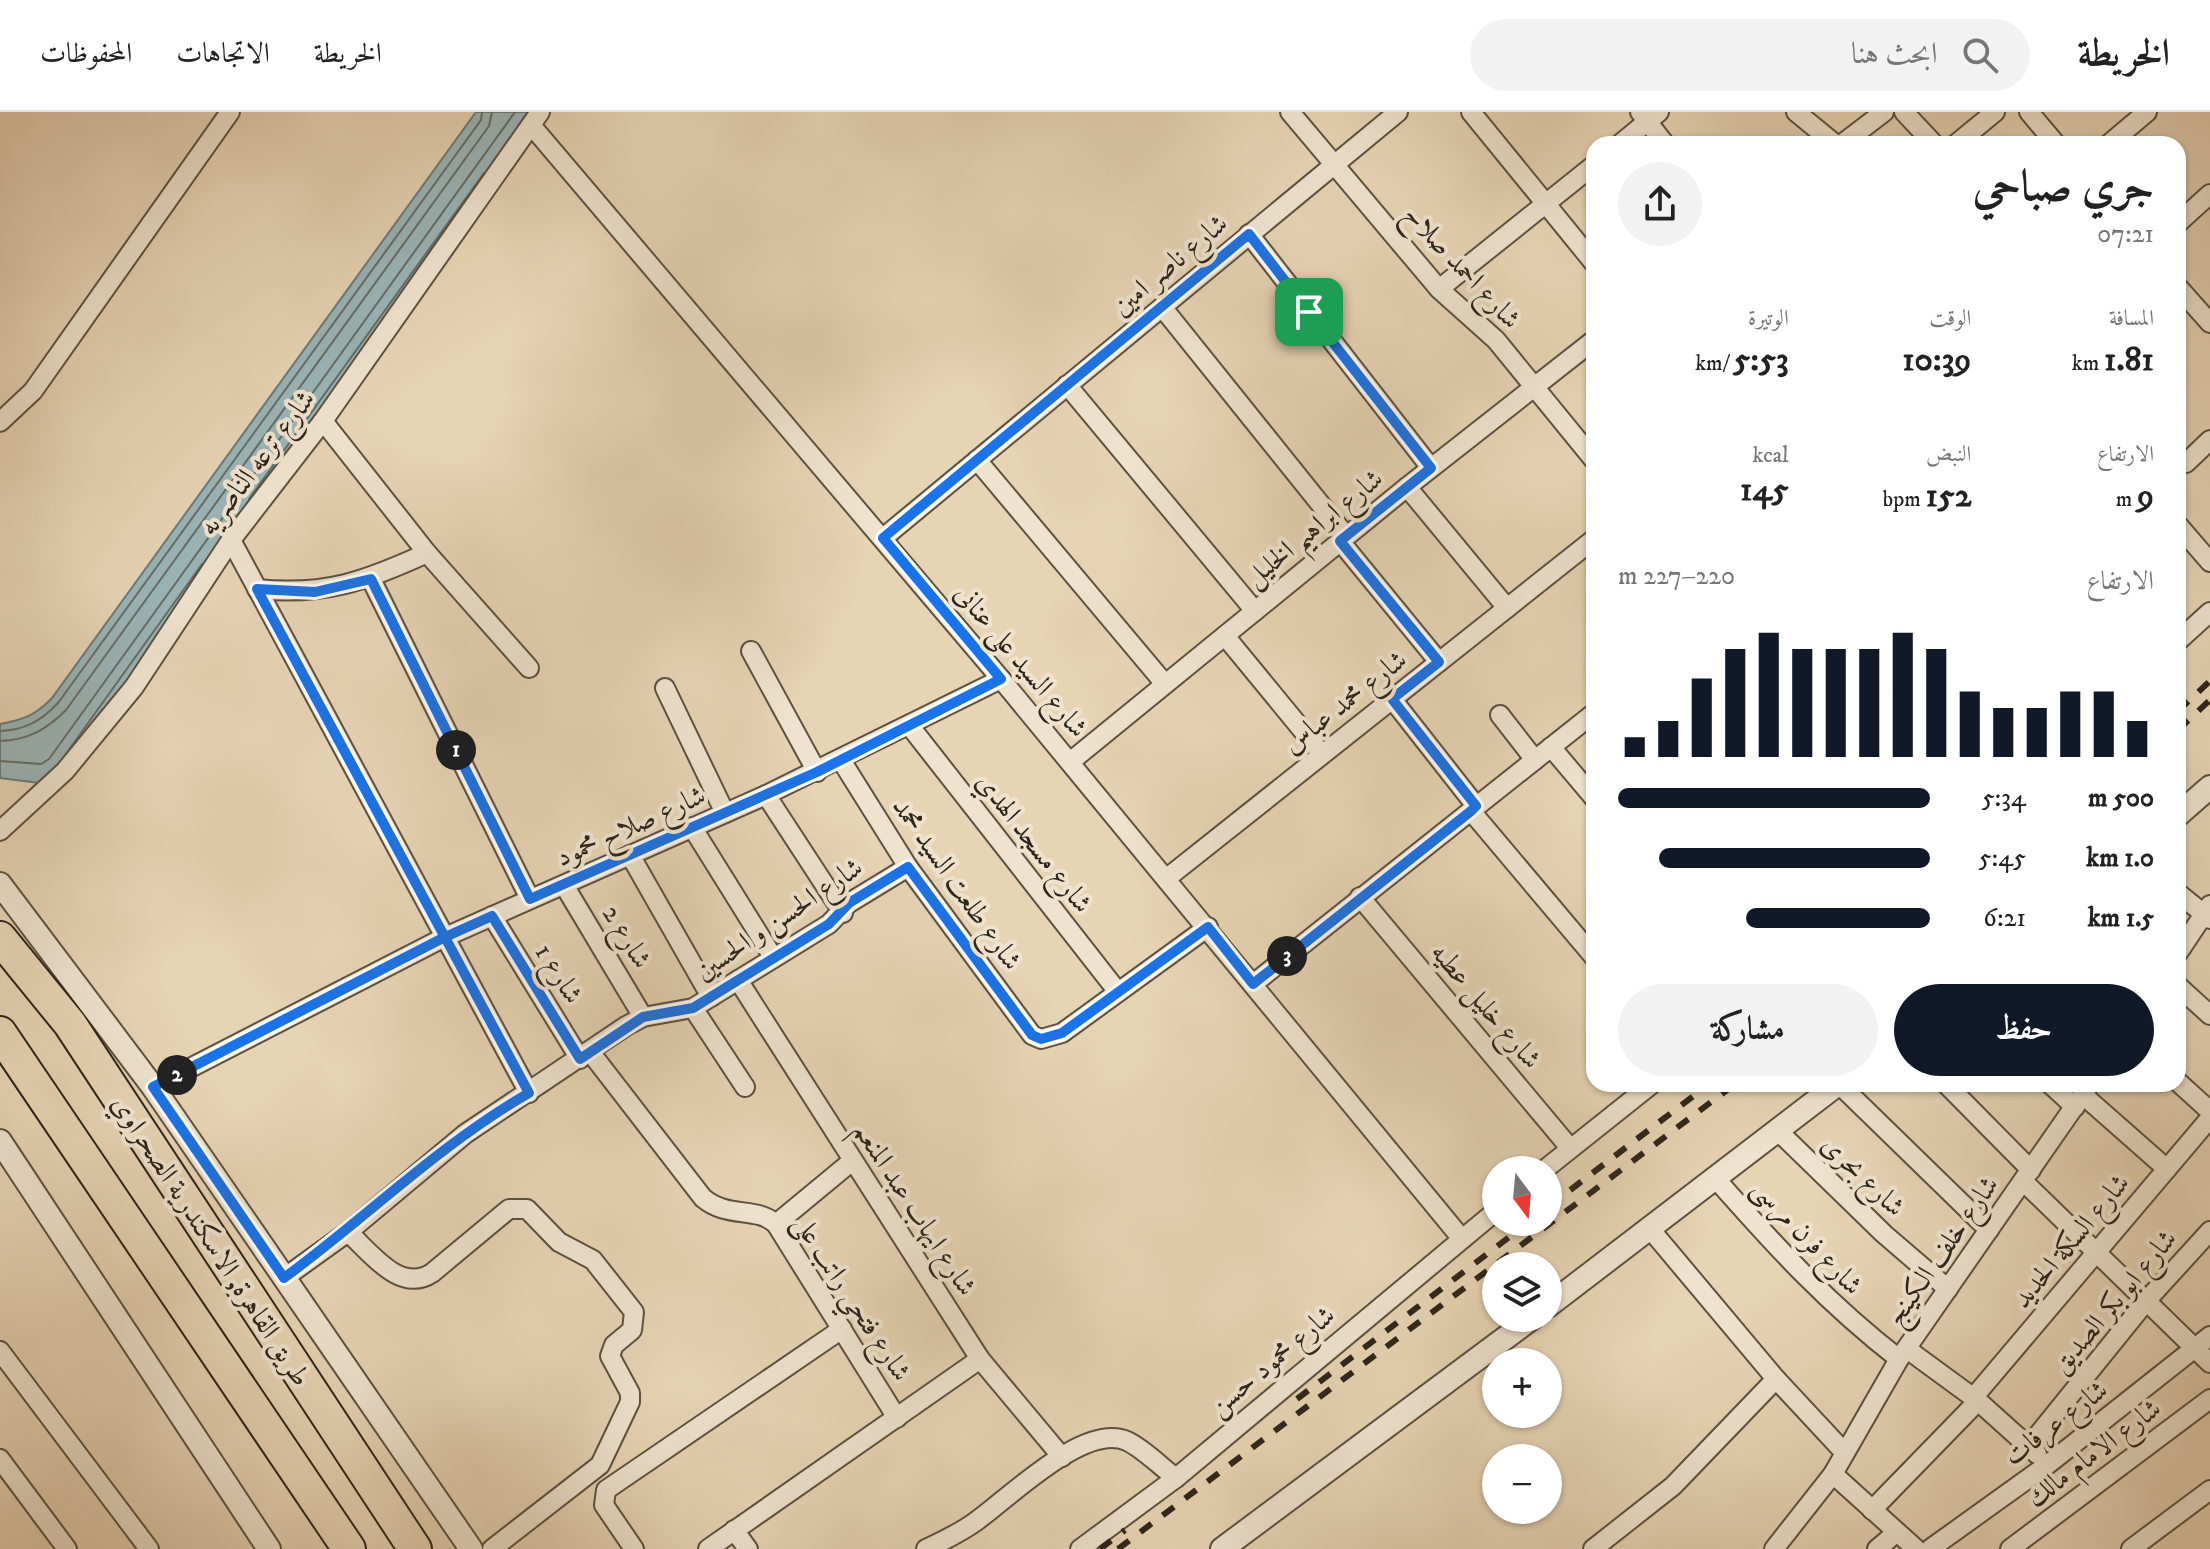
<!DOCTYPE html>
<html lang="ar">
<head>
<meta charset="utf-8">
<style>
	:root { --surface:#fff; --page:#f2f2f2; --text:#222; --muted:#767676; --line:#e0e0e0; --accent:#111827 }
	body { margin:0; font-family:"IM FELL DW Pica",Amiri,serif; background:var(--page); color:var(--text); direction:rtl; height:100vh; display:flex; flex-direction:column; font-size:30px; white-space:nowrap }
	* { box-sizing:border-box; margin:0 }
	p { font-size:26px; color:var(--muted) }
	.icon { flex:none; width:44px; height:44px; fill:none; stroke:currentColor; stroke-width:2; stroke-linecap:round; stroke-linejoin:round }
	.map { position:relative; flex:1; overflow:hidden; direction:ltr }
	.details { position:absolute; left:1586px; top:24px; width:600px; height:956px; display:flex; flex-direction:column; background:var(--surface); border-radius:24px; box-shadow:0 2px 6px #0004; direction:rtl }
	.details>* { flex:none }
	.needle { width:52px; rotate:164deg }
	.fabs { position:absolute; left:1482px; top:1044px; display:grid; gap:16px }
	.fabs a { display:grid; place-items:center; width:80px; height:80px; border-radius:50%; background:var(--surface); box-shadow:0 2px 6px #0004; font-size:40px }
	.pin { position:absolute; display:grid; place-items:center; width:68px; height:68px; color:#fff; margin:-34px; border-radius:16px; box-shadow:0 4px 12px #0006 }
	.km { position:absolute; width:40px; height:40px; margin:-20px; border-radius:50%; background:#222; color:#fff; font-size:22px; line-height:40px; text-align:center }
	.round { display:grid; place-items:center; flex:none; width:84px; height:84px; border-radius:42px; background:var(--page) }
	.summary { display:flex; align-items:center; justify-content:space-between; height:136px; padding:0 32px }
	h1 { font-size:44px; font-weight:700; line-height:60px }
	.figures { display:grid; grid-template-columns:repeat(3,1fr); gap:12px; height:136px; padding:8px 32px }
	.figures div { display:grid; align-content:center }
	.figures b { font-size:34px; font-weight:700 }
	.figures small { font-size:22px; font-weight:400 }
	.figures p { font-size:22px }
	.chart { height:224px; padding:16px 32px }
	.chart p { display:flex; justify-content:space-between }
	.chart svg { width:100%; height:144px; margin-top:8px; stroke:var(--accent); stroke-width:6 }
	.action { display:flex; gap:16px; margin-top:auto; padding:16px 32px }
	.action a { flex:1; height:92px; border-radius:48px; background:var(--accent); color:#fff; font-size:32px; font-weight:700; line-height:92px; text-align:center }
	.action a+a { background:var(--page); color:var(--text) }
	ul { padding:0 32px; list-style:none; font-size:26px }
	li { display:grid; grid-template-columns:128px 96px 1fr; align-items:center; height:60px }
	li i { height:20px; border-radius:10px; background:var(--accent) }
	header { display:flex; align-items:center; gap:48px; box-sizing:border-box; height:112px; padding:0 40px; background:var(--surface); border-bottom:2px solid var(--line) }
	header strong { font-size:38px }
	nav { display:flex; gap:44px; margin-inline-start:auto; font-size:28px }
	.search { width:560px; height:72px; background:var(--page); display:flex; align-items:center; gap:20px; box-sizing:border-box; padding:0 28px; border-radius:44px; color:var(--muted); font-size:30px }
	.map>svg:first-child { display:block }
</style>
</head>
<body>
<header>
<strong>الخريطة</strong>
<div class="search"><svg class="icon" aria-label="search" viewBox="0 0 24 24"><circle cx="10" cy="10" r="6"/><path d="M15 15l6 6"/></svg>ابحث هنا</div>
<nav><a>الخريطة</a><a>الاتجاهات</a><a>المحفوظات</a></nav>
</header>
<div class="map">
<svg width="2210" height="1437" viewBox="0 0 2210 1437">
	<rect width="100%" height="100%" fill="#e7d4b5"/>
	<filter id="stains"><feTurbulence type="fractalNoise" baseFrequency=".0025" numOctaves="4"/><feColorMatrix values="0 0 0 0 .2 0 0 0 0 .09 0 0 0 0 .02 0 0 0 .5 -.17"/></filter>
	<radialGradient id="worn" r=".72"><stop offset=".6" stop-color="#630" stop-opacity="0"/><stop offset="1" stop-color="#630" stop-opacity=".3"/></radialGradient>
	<path fill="#9bb5b8" stroke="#6f7b79" stroke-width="2" d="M476,0H537L62,660L47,672L0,666V612C23,608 36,603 52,586Z"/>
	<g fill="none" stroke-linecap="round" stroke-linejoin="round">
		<g stroke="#646d69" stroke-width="2">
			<path d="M249,387L484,61"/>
			<path d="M0,619C25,618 41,609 58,591L481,8L482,0"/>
			<path d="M0,629C28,628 46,618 66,598L489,14L492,0"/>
			<path d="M68,639L202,452"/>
			<path d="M0,649L41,652L49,647L515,0"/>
		</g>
		<g stroke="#5c5141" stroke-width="22">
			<g id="minor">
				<path d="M1290,0L1439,177L1496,228L1594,348"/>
				<path d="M1471,0L1594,151"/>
				<path d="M1640,0L1665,32"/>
				<path d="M1796,0L1835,32"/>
				<path d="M1904,0L1934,32"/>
				<path d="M2029,0L2056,32"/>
				<path d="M531,13L1001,567L1462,1127"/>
				<path d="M1620,32L1659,0"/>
				<path d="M1842,32L1884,0"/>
				<path d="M1956,32L1995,0"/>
				<path d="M2109,32L2147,0"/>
				<path d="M2178,111L2210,82"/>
				<path d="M1249,122L1431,356"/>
				<path d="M2178,175L2210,211"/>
				<path d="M1439,177L1594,53"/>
				<path d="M1162,195L1346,424"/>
				<path d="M1067,273L1255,499"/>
				<path d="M323,309L427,441L529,556"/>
				<path d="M0,310L33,279L230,0"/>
				<path d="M977,348L1165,572"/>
				<path d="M2186,351L2210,328"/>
				<path d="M1407,375L1507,496"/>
				<path d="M2178,413L2210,450"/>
				<path d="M883,426L1398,0"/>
				<path d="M231,428L529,981"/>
				<path d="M1340,429L1439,550"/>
				<path d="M371,467L530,787"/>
				<path d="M257,477C325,484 366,469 427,441"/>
				<path d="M1225,524L1322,642"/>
				<path d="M2178,529L2210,500"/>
				<path d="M751,539L817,660"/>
				<path d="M665,576L725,701"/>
				<path d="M1392,587L1476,694"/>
				<path d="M1500,603L1535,648"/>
				<path d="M909,613L1118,880"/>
				<path d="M1551,635L1594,686"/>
				<path d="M841,648L908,755L1032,923L1041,927L1062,921L1208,815"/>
				<path d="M1070,650L1407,375L1594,228"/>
				<path d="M766,683L843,801"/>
				<path d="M1471,699L1594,845"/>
				<path d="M692,715L773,845"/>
				<path d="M0,719L65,659L134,575L231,428L323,309L540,0"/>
				<path d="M630,743L711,885"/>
				<path d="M1167,766L1594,427"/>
				<path d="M564,773L643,905"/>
				<path d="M2178,781L2210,807"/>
				<path d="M1360,785L1570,1036"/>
				<path d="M492,804L580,947"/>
				<path d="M2178,841L2210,793"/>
				<path d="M738,868L980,1247L1062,1345"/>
				<path d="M1253,872L1594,601"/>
				<path d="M2178,874L2210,903"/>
				<path d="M693,896L745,975"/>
				<path d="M591,941L703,1086C728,1107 756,1094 776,1112L897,1306"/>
				<path d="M2178,970L2210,999"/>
				<path d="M1839,972L1989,1118"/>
				<path d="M1946,972L2031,1058"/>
				<path d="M2050,972L2075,995"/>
				<path d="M153,975L443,826L766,683L1001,567"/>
				<path d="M2083,983L2167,1057"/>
				<path d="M1778,1019L1884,1122L1948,1177"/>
				<path d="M1544,1058L1652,972"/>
				<path d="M1716,1067C1776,1135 1827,1191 1899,1247"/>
				<path d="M2023,1069L2210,1251"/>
				<path d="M776,1112L851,1050"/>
				<path d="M1651,1118L1776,1267L1844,1340"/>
				<path d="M348,1120C370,1140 400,1182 432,1161L509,1097H527L559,1130L593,1148L634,1200L632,1218L614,1233L610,1244L630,1281V1290L600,1353L492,1437"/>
				<path d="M284,1166L348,1120L465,1022L626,914L643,905L693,896L829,812L849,791L908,755"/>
				<path d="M1907,1237L1978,1289L2037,1342"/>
				<path d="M0,1239L149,1437"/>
				<path d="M1973,1286L2210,1006"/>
				<path d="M2029,1334L2147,1188L2210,1119"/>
				<path d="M0,1347L67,1437"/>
				<path d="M1833,1362L1916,1437"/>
				<path d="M1872,1398L1978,1289"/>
				<path d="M734,1418L748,1437"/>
				<path d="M634,1437L604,1393L606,1378L842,1217"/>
				<path d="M708,1437L980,1247"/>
				<path d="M926,1437C943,1429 960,1421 975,1410C1008,1387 1084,1310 1127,1329C1144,1337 1161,1355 1176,1366"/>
				<path d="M1080,1437L1176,1366L1496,1099"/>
				<path d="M1593,1437L1673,1374L1776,1267"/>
				<path d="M1774,1437L1833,1362L1899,1247L2090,972"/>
				<path d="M1877,1437L1897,1420"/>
				<path d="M1930,1437L2047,1353L2210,1224"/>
				<path d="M2010,1437L2210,1287"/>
				<path d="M2131,1437L2210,1378"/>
			</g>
		</g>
		<g stroke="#5c5141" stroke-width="26">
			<g id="tertiary">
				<path d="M2178,703L2210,675"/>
				<path d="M0,772L153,975L471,1437"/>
				<path d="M0,1029L269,1437"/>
				<path d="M1548,1194L1838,972"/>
				<path d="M1222,1437L1532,1206"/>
			</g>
		</g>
		<g stroke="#2e251a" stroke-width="36">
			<g id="motorway">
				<path d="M0,826L70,912L415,1437"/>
				<path d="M0,921L349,1437"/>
			</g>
		</g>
		<use href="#minor" stroke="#efe3cf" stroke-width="18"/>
		<use href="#tertiary" stroke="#efe3cf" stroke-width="22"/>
		<use href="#motorway" stroke="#e7d4b5" stroke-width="32"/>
		<g stroke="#2e251a" stroke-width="6" stroke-dasharray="14 14" stroke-linecap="butt">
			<path d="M2178,599L2210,569"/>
			<path d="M2178,618L2210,588"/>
			<path d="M1548,1095L1709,972"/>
			<path d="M1297,1287L1529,1110"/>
			<path d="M1100,1437L1125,1418"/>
			<path d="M1118,1437L1735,972"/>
		</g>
	</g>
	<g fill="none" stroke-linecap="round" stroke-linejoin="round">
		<g stroke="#fff" stroke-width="16">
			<path id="route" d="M1309,200L1249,122L883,426L1001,567L817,660L530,787L371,467L315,480L257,477L529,981C440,1032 366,1106 284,1166L153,975L443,826L492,804L580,947L643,905L693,896L829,812L849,791L908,755L1032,923L1041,927L1062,921L1208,815L1253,872L1471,699L1476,694L1392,587L1439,550L1340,429L1431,356L1309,200"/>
		</g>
		<use href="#route" stroke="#1a73e8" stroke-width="10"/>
	</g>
	<g text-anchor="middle" stroke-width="8" stroke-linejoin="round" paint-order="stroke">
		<g font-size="28" fill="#2e251a" stroke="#efe3cf">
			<text transform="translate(1169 152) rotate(-40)" y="10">شارع ناصر امين</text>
			<text transform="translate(1463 154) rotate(47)" y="10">شارع احمد صلاح</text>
			<text transform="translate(256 350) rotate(-53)" y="10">شارع ترعه الناصريه</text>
			<text transform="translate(1313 415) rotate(-39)" y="10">شارع ابراهيم الخليل</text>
			<text transform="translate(1022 548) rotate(50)" y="10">شارع السيد على عنانى</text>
			<text transform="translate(1344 589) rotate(-38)" y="10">شارع محمد عباس</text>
			<text transform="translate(630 713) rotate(-24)" y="10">شارع صلاح محمود</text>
			<text transform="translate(1035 730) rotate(52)" y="10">شارع مسجد الهدي</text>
			<text transform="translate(958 771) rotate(55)" y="10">شارع طلعت السيد محمد</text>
			<text transform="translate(778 806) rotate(-34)" y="10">شارع الحسن و الحسين</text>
			<text transform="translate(628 824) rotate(59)" y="10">شارع 2</text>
			<text transform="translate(560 861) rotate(58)" y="10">شارع 1</text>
			<text transform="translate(1487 893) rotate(50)" y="10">شارع خليل عطيه</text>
			<text transform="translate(1864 1063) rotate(44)" y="10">شارع بحرى</text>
			<text transform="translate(916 1096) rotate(57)" y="10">شارع ايهاب عبد المنعم</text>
			<text transform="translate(1808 1124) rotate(47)" y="10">شارع فرن مرسى</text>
			<text transform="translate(212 1128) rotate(57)" y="10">طريق القاهرة, الاسكندرية الصحراوي</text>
			<text transform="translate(2070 1128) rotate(-50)" y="10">شارع السكة الحديد</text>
			<text transform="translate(1941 1138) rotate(-55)" y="10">شارع خلف الكينج</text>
			<text transform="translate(853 1185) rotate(57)" y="10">شارع فتحي راتب على</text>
			<text transform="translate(2113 1189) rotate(-50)" y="10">شارع ابو بكر الصديق</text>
			<text transform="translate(1271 1248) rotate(-40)" y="10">شارع محمود حسن</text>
			<text transform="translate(2055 1310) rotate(-37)" y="10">شارع عرفات</text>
			<text transform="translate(2093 1340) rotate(-37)" y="10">شارع الامام مالك</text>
		</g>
	</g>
	<rect width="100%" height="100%" filter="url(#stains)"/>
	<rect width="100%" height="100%" fill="url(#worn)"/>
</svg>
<div class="fabs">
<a><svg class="needle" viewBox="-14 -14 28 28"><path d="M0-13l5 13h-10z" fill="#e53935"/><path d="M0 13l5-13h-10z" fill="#767676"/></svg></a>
<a><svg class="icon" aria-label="layers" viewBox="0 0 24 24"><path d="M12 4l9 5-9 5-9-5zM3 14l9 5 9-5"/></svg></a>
<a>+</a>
<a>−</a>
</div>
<div class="pin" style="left:1309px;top:200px;background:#1e9e55"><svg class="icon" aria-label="arrive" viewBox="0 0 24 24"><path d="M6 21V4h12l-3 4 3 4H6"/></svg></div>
<b class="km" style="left:456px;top:638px">1</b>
<b class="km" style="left:177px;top:963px">2</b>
<b class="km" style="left:1287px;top:844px">3</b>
<section class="details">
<div class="summary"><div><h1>جري صباحي</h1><p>07:21</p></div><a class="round"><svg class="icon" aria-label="share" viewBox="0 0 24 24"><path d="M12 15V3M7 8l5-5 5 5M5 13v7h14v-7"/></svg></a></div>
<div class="figures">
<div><p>المسافة</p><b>1.81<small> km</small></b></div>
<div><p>الوقت</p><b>10:39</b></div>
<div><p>الوتيرة</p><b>5:53<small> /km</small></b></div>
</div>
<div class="figures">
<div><p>الارتفاع</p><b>9<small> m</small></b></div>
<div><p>النبض</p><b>152<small> bpm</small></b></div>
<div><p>kcal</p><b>145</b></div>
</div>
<div class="chart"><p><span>الارتفاع</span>220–227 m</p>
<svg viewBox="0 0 160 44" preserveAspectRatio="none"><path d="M5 44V38M15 44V33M25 44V20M35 44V11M45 44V6M55 44V11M65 44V11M75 44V11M85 44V6M95 44V11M105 44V24M115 44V29M125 44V29M135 44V24M145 44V24M155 44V33"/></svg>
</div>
<ul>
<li><b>500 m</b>5:34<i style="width:100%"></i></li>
<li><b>1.0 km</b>5:45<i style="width:87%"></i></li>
<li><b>1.5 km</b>6:21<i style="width:59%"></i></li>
</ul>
<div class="action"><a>حفظ</a><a>مشاركة</a></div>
</section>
</div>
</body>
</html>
